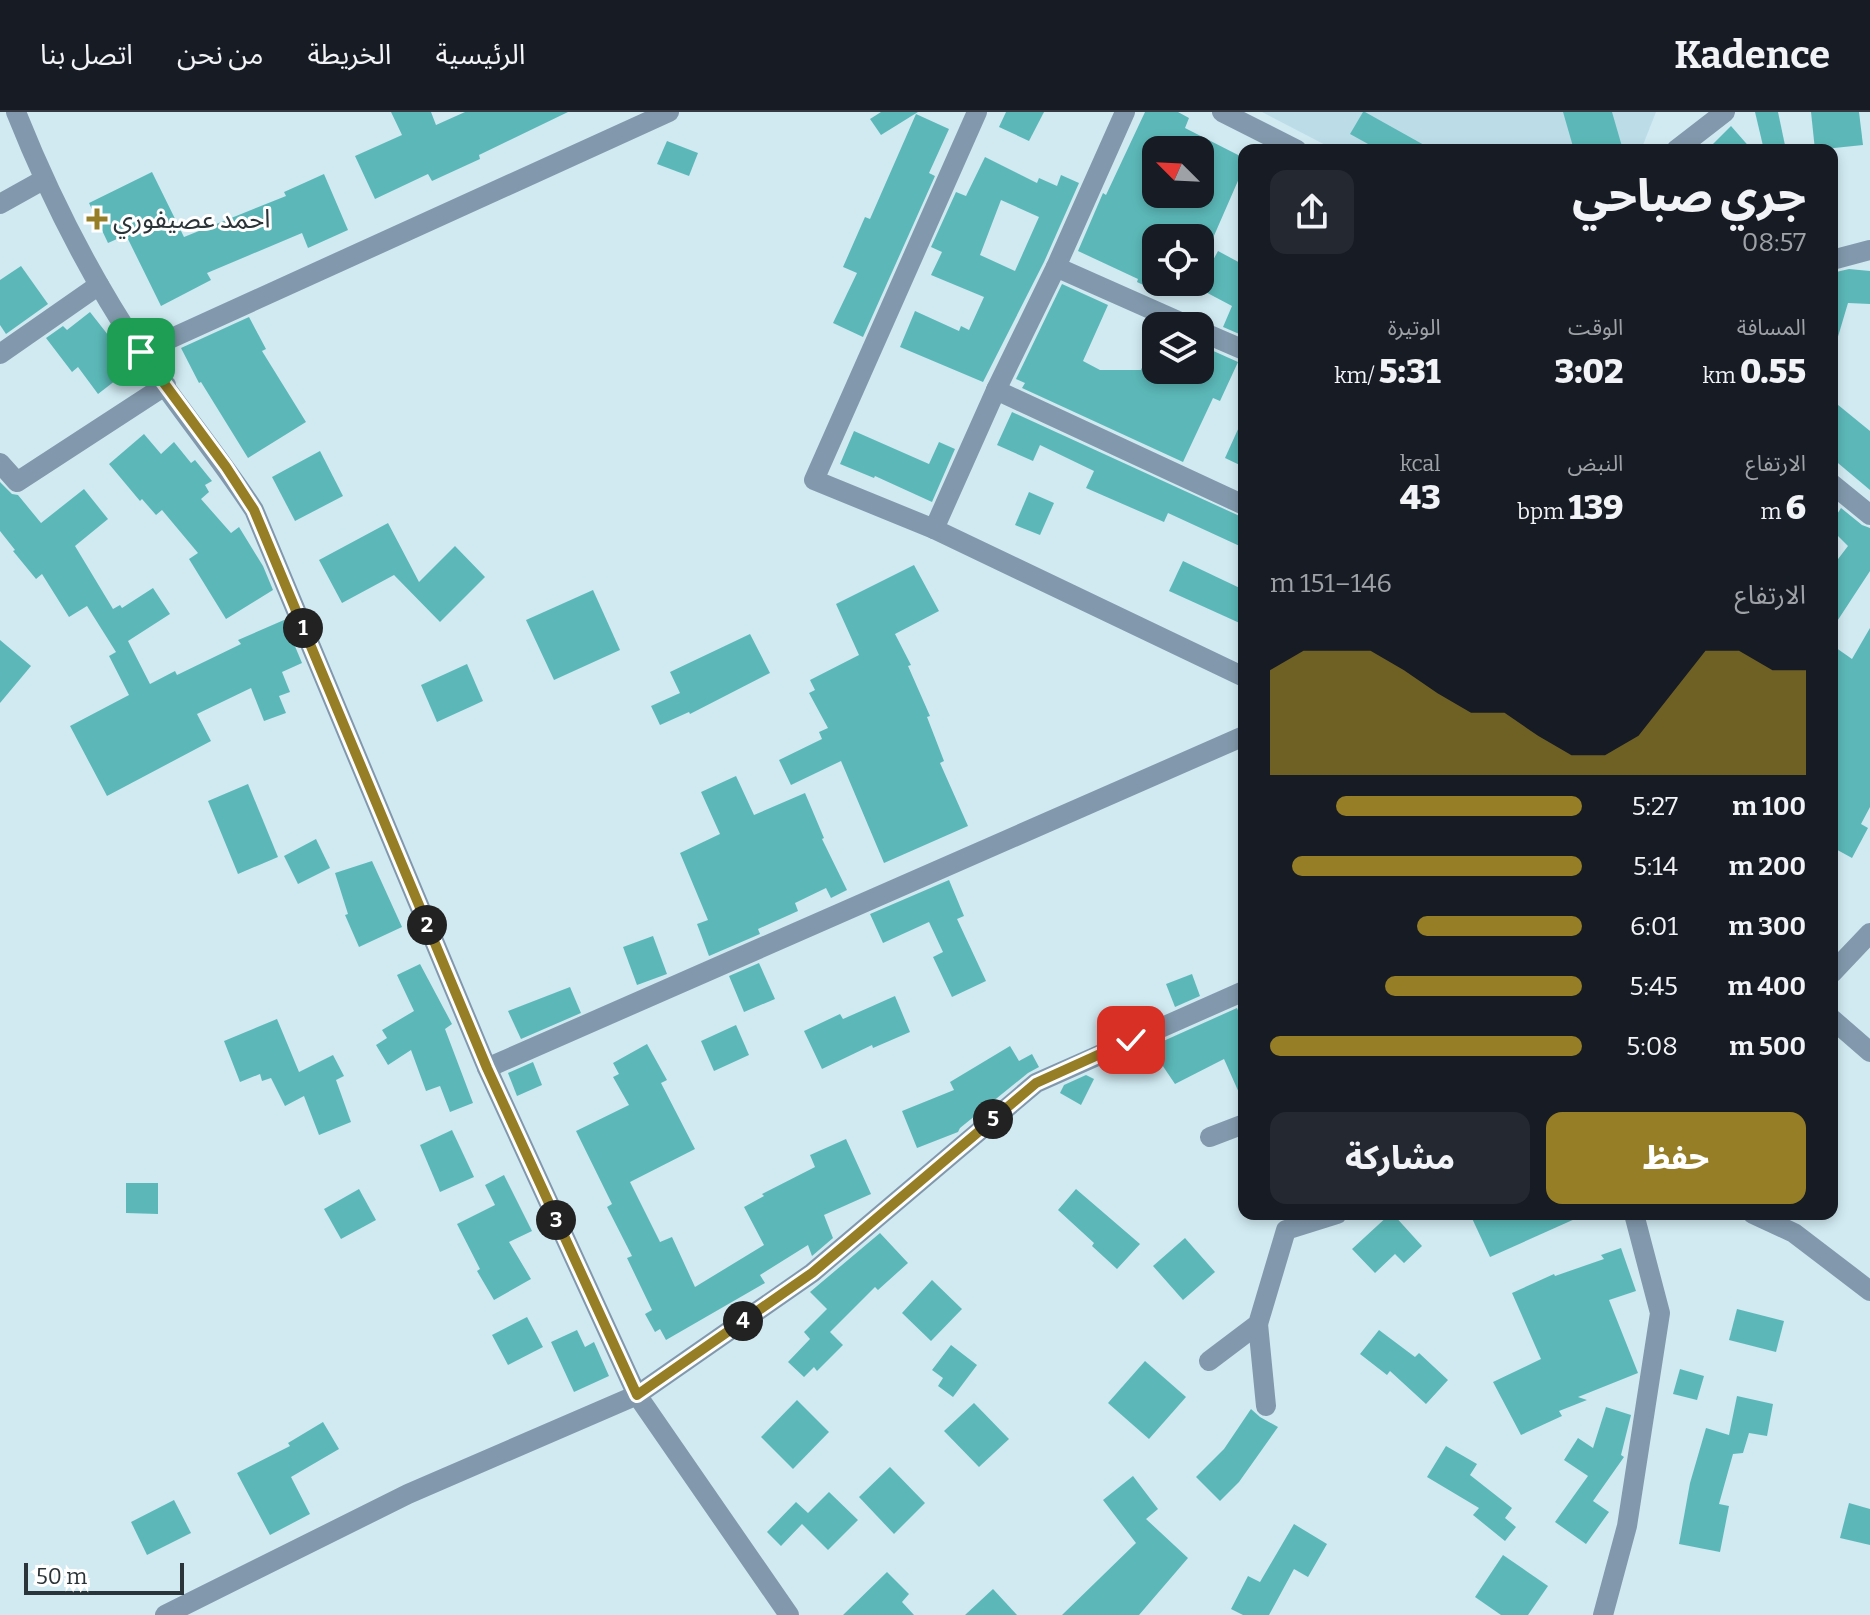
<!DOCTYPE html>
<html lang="ar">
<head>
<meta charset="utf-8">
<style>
	:root { --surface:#171b24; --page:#242831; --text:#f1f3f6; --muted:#9ea1a6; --line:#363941; --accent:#957e25 }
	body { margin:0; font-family:Bitter,"Noto Sans Arabic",serif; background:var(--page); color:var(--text); direction:rtl; height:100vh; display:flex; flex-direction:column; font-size:30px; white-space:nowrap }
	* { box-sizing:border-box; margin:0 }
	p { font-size:26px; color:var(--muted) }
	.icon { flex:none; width:44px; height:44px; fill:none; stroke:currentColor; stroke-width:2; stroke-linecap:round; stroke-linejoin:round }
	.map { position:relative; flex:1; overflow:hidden; direction:ltr }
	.drawer { position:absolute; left:1238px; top:32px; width:600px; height:1076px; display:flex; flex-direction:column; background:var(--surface); border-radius:16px; box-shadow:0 4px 12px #0003; direction:rtl }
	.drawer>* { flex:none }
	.needle { width:52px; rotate:294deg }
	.fabs { position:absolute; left:1142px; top:24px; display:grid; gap:16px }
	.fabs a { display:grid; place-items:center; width:72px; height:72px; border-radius:16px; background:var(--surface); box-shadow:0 4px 12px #0003; font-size:40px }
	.scale { position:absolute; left:24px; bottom:20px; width:160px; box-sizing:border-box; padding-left:8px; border:4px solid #2b3438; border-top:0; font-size:22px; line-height:28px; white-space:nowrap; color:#2b3438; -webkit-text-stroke:6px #fff; paint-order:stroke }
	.pin { position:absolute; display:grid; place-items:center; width:68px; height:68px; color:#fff; margin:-34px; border-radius:16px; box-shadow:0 4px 12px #0006 }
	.km { position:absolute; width:40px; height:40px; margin:-20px; border-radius:50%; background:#222; color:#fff; font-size:22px; line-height:40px; text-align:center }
	.round { display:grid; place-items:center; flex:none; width:84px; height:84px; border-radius:16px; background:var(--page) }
	.headline { display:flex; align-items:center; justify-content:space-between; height:136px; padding:0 32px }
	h1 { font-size:44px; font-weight:800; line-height:60px }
	.metrics { display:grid; grid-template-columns:repeat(3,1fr); gap:12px; height:136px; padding:8px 32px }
	.metrics div { display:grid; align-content:center }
	.metrics b { font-size:34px; font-weight:800 }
	.metrics small { font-size:22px; font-weight:400 }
	.metrics p { font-size:22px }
	.chart { height:224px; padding:16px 32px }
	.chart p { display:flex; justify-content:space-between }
	.chart svg { width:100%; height:144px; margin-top:8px; fill:var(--accent); opacity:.7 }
	.cta { display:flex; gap:16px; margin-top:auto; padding:16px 32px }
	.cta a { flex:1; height:92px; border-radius:16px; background:var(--accent); color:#fff; font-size:32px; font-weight:800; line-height:92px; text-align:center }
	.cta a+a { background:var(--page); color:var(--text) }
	ul { padding:0 32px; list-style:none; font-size:26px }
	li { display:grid; grid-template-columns:128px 96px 1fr; align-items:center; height:60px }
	li i { height:20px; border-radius:10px; background:var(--accent) }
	header { display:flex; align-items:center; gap:48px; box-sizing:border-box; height:112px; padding:0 40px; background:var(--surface); border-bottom:2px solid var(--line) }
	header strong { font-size:38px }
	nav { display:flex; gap:44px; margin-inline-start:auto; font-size:28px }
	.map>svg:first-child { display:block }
</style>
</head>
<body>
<header>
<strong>Kadence</strong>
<nav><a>الرئيسية</a><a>الخريطة</a><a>من نحن</a><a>اتصل بنا</a></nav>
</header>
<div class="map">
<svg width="1870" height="1503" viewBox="0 0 1870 1503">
	<rect width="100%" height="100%" fill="#d1eaf2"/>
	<path fill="#bcdde8" d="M1262,0H1656L1641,38H1335Z"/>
	<g fill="#5cb8b8" fill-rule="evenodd">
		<path d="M391,0H431L436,13L465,0H568L479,43L480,47L432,69L428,62L375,87L355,44L402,23Z"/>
		<path d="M881,0H918L881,23L870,7Z"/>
		<path d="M1006,0H1044L1029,29L999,15Z"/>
		<path d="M1145,0H1178L1189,6L1185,16L1244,46V55L1213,126H1156V179L1137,170L1138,167L1078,139L1103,81L1106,83ZM1156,38H1200V82H1156Z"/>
		<path d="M1363,0H1365L1433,38H1379L1350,22Z"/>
		<path d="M1563,0H1612L1623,38H1574Z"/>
		<path d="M1755,0H1778L1786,38H1764Z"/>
		<path d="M1811,0H1859L1863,33L1815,38Z"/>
		<path d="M916,2L949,17L929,61L935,64L863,225L833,211L857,161L843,155L865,105L870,107Z"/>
		<path d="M1731,14L1752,38H1707Z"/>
		<path d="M667,29L698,41L689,64L657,52Z"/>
		<path d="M985,45L1037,71L1039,66L1057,74L1061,63L1079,71L1044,150L983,270L900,235L915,199L959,219L961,214L969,218L984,185L931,163L942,140L931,135L956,80L966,84ZM1001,88L1039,105L1015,159L980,143Z"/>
		<path d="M152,60L184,125L286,84L284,80L324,62L348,118L308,136L302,121L207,161L211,168L161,194L126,123L108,131L89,91Z"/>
		<path d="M1218,139L1244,153V224L1223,215L1232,194L1198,176Z"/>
		<path d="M21,154L48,192L6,222L0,213V168Z"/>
		<path d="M1849,157L1870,159V192L1848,191L1837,228L1832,227V161Z"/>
		<path d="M1062,172L1108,193L1083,249L1100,258H1141L1156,223V258H1200V233L1238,250L1220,289L1213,286L1183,350L1022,276L1025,271L1016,267Z"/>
		<path d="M90,200L112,228L109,231L129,258L98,282L78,255L72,260L46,226L63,214L67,218Z"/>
		<path d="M249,205L266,237L262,239L306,310L248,346L201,270L199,271L181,236Z"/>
		<path d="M1832,288L1870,319V378L1832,346Z"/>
		<path d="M1012,300L1244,406V436L1168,401L1164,410L1086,376L1094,359L1040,333L1033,349L997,333Z"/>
		<path d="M1244,304V355L1225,346Z"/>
		<path d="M854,319L929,352L939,330L955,337L932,390L875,364L874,366L840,352Z"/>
		<path d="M144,322L161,342L174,330L191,351L195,348L212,369L205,373L209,380L201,387L231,421L239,415L263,454L273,478L226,507L189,447L198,441L162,398L156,403L142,387L140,389L109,352Z"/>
		<path d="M320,339L343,384L295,409L272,365Z"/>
		<path d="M0,370L12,382L18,383L41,411L84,377L108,407L75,434L113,497L120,493L122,496L153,476L170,502L128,529L150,572L175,559L177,563L241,532L238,528L284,508L302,551L282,560L290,580L279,584L286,601L264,609L251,576L197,602L211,629L107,684L70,614L129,583L109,544L116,540L87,494L69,505L42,462L36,467L13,439L15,438L0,419Z"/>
		<path d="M1029,380L1054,391L1040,423L1015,413Z"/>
		<path d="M1841,396L1862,413L1870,416V459L1832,517V455L1848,434L1832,418V410Z"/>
		<path d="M388,411L419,470L455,434L485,465L440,510L394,463L342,491L319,448Z"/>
		<path d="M1183,449L1244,478V513L1169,479Z"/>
		<path d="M914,453L939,499L895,522L911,553L908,554L930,604L927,605L944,649L940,651L968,714L884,751L841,649L791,673L779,648L822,627L819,620L828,616L809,581L815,578L810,568L859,543L836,492Z"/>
		<path d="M593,478L620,538L554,568L526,508Z"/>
		<path d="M1870,516V695L1861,712L1868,716L1852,746L1832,735V533L1852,547Z"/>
		<path d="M750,522L770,561L690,602L689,600L660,613L651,594L680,581L670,560Z"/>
		<path d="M0,528L31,554L0,591Z"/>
		<path d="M467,552L483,589L437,610L421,573Z"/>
		<path d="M736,664L754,703L805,681L824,726L822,727L847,778L831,786L826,776L795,791L798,799L758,817L760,822L709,844L697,812L708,808L680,741L720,722L701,680Z"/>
		<path d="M248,672L278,745L238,762L208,689Z"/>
		<path d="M316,727L330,756L298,772L284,744Z"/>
		<path d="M372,749L402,815L359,835L345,803L348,802L335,761Z"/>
		<path d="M949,768L964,804L957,807L986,869L952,885L933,845L943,840L929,810L883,831L870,802Z"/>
		<path d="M653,824L667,862L637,873L623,835Z"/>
		<path d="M759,851L775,887L744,900L729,864Z"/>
		<path d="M420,852L452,912L445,917L473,991L450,1000L440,974L426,979L411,938L388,953L376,933L387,926L382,918L414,899L397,863Z"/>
		<path d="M1192,862L1200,884L1175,895L1166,872Z"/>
		<path d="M570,875L581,901L521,927L508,899Z"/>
		<path d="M895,884L910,920L873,936L872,933L822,957L804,919L840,902L843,907Z"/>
		<path d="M1237,896L1244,913V992L1224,947L1175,972L1150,935Z"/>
		<path d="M277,907L299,960L333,943L344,964L336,968L351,1010L319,1023L304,984L285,994L271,966L262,969L260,962L240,970L224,929Z"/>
		<path d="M736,913L749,943L714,959L701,929Z"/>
		<path d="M647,932L667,968L661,971L695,1037L630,1070L660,1130L672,1125L695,1175L764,1133L744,1095L764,1084L762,1082L815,1055L810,1043L846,1027L871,1082L824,1103L833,1126L812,1144L808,1133L760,1163L765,1171L666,1228L660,1217L655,1220L645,1202L652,1198L627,1146L632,1144L607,1095L612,1092L576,1019L629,993L613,965L619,962L613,951Z"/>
		<path d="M1010,934L1019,949L1032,942L1039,955L1028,961L960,1016L958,1020L917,1036L902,999L954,978L950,970Z"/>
		<path d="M533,950L542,973L517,984L508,961Z"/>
		<path d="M1086,963L1094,967L1081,993L1060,981L1064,973Z"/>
		<path d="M452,1018L474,1065L440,1080L420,1033Z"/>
		<path d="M504,1063L532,1119L509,1130L531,1167L494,1188L477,1159L480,1157L457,1112L495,1093L485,1073Z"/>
		<path d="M126,1071H158V1102L126,1101Z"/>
		<path d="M359,1077L376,1108L341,1127L324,1097Z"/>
		<path d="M1076,1077L1140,1132L1117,1157L1092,1134L1094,1131L1058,1098Z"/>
		<path d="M1390,1102H1393L1422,1134L1404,1151L1395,1142L1375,1161L1352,1137Z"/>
		<path d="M1470,1102H1586L1490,1145Z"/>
		<path d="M880,1121L908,1151L878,1178L875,1175L830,1220L843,1233L817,1259L814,1255L804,1265L788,1250L810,1227L804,1220L827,1197L810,1180Z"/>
		<path d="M1185,1126L1215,1160L1183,1188L1153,1154Z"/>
		<path d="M1621,1136L1636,1179L1609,1188L1638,1261L1578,1285L1587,1288L1559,1299L1562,1304L1521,1323L1493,1270L1541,1247L1512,1181L1554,1162L1555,1164L1604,1147L1601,1143Z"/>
		<path d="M932,1168L962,1197L931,1229L902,1201Z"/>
		<path d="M1737,1197L1784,1209L1776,1240L1729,1228Z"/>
		<path d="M527,1205L543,1235L508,1253L492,1223Z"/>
		<path d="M577,1218L585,1235L594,1230L609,1264L574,1280L551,1230Z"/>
		<path d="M1379,1218L1415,1245L1419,1241L1448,1268L1426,1292L1390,1259L1387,1263L1360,1242Z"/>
		<path d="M951,1233L977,1253L953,1285L938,1274L943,1266L932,1258Z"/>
		<path d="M1145,1249L1186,1285L1149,1327L1108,1291Z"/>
		<path d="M1680,1257L1704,1264L1697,1288L1673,1282Z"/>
		<path d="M1737,1284L1773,1292L1767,1324L1749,1321L1743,1341L1733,1342L1719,1392L1729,1394L1720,1440L1679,1432L1690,1371L1706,1316L1729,1323Z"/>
		<path d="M797,1288L829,1320L793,1357L761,1325Z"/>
		<path d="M974,1291L1009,1327L979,1355L944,1319Z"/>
		<path d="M1606,1295L1631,1303L1621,1343L1624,1345L1593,1389L1609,1400L1586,1432L1555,1410L1588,1364L1564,1348L1578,1326L1593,1336Z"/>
		<path d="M1251,1297L1260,1305L1278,1315L1239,1370L1220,1389L1196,1365L1224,1337Z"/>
		<path d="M323,1310L339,1337L291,1365L310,1402L270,1423L237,1361L290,1334L288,1331Z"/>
		<path d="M1446,1334L1477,1352L1470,1363L1512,1396L1505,1406L1516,1415L1505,1429L1473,1403L1479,1396L1427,1365Z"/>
		<path d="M890,1355L925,1391L894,1422L859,1385Z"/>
		<path d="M1133,1364L1158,1397L1146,1407L1188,1446L1139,1503H1062L1136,1431L1103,1388Z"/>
		<path d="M829,1380L858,1408L828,1438L802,1412L781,1434L767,1420L796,1390L808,1401Z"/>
		<path d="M174,1388L191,1421L147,1443L131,1410Z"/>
		<path d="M1849,1391L1870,1397V1433L1840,1426Z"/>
		<path d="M1294,1412L1327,1432L1308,1465L1294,1457L1269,1503H1243L1231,1497L1248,1464L1260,1470Z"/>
		<path d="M1503,1443L1548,1474L1528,1503H1501L1475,1485Z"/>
		<path d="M887,1460L909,1482L902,1490L914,1503H843Z"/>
		<path d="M993,1477L1017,1503H965Z"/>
	</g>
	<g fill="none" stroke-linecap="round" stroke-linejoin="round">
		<g stroke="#8299ad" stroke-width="20">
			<path d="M16,0C49,83 90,164 140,239C176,293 218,343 254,398L487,956L637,1283L789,1503"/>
			<path d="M977,0L814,368L934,417L1244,565"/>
			<path d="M1125,0L1056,155L1189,214"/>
			<path d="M1222,0L1297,38"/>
			<path d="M1676,38L1725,0"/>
			<path d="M0,92L43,68"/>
			<path d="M1832,148L1870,138"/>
			<path d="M1200,219L1244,238"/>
			<path d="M141,240L669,0"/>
			<path d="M0,242L99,173"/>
			<path d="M996,278L1244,393"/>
			<path d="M0,351L17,370L166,273"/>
			<path d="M1832,372L1870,403"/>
			<path d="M934,417L996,278L1056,155"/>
			<path d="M1832,861L1870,821"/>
			<path d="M1832,907L1870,940"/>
			<path d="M487,956L1244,624"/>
			<path d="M1210,1025L1244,1012"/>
			<path d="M1753,1102L1794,1121L1870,1179"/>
			<path d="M1258,1212L1266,1294"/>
			<path d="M1209,1249L1258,1212L1286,1118L1337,1102"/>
			<path d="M165,1503L408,1382L637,1283L812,1161L1036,971L1244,879"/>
			<path d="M1603,1503L1627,1414L1660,1201L1634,1102"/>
		</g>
	</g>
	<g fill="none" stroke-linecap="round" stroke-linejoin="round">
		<g stroke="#fff" stroke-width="16">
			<path id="route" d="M141,240L226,355L254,398L487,956L637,1283L812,1161L1036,971L1131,928"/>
		</g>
		<use href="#route" stroke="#957e25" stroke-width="10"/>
	</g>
	<path fill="#957e25" stroke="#fff" stroke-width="3" d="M93 95h8v8h8v8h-8v8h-8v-8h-8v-8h8z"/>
	<g text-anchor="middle" stroke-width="6" stroke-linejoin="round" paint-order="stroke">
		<g font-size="26" fill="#2b3438" stroke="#fff" text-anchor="start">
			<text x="113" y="116">احمد عصيفوري</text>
		</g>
	</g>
</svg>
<div class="fabs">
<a><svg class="needle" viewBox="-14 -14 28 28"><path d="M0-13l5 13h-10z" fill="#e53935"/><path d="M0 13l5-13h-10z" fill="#9ea1a6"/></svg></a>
<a><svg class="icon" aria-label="locate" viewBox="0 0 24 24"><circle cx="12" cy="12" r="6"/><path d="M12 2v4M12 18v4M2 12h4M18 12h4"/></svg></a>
<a><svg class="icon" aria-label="layers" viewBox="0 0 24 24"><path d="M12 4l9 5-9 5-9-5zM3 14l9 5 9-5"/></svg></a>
</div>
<div class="scale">50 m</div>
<div class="pin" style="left:141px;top:240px;background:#1e9e55"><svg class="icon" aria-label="arrive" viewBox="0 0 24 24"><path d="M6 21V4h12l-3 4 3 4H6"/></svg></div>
<div class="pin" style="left:1131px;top:928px;background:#d93025"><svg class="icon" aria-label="check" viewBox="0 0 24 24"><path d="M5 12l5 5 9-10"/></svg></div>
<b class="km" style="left:303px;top:516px">1</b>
<b class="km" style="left:427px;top:813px">2</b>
<b class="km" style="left:556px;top:1108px">3</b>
<b class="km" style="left:743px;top:1209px">4</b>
<b class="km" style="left:993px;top:1007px">5</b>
<section class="drawer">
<div class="headline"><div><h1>جري صباحي</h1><p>08:57</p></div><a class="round"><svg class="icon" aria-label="share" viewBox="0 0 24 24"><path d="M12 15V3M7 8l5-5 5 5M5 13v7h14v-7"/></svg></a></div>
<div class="metrics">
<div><p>المسافة</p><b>0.55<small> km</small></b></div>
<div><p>الوقت</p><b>3:02</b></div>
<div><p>الوتيرة</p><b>5:31<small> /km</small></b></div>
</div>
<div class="metrics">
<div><p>الارتفاع</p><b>6<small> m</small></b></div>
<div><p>النبض</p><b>139<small> bpm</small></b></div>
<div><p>kcal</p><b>43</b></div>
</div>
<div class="chart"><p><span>الارتفاع</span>146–151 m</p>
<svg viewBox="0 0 160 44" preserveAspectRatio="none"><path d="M0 44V12L10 6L20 6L30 6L40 12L50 19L60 25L70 25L80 32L90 38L100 38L110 32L120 19L130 6L140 6L150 12L160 12V44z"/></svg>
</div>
<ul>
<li><b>100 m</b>5:27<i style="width:79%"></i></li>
<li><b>200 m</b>5:14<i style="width:93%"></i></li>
<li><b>300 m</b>6:01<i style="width:53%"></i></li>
<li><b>400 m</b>5:45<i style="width:63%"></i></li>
<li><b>500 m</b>5:08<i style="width:100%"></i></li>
</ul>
<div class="cta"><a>حفظ</a><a>مشاركة</a></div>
</section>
</div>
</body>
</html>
